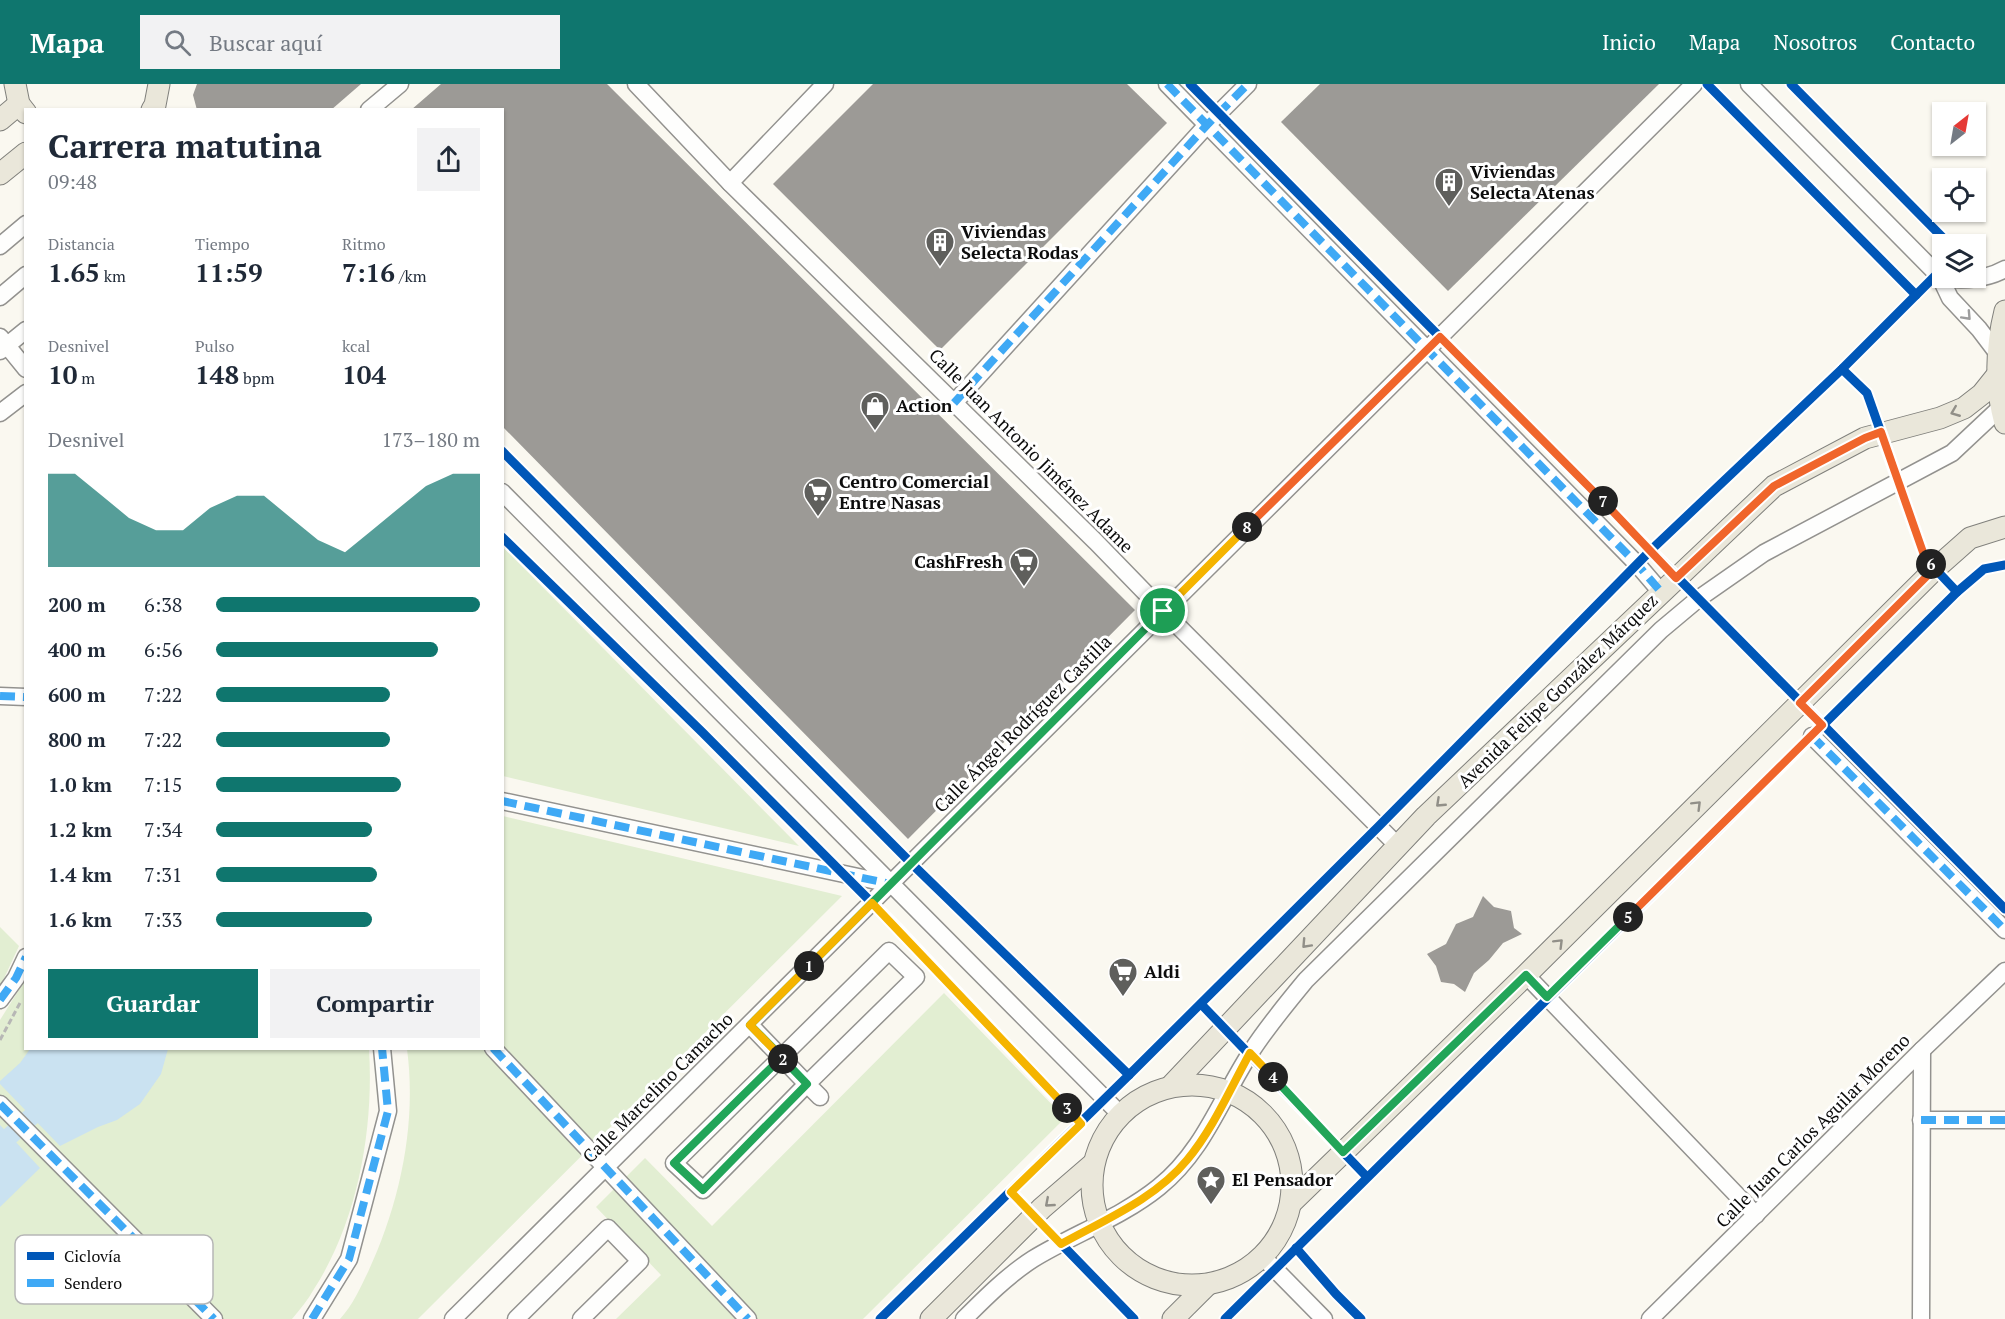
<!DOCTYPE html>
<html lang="es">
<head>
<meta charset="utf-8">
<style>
	:root { --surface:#fff; --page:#f2f2f3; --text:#1f2937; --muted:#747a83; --accent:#0f766e }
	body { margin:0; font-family:"PT Serif",serif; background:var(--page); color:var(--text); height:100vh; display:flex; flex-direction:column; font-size:22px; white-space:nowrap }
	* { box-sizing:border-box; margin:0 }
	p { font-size:20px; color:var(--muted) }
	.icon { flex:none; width:33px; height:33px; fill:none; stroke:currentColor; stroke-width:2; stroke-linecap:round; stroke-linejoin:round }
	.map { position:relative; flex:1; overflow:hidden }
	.panel { position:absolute; left:24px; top:24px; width:480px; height:942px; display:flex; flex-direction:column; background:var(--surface); border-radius:0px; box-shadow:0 2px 4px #0004 }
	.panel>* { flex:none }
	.needle { width:39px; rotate:31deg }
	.tools { position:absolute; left:1932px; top:18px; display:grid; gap:12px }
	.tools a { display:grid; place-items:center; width:54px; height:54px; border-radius:0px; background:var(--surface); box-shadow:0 2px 4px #0004; font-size:30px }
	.pin { position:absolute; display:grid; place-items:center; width:51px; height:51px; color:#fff; margin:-26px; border:3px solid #fff; border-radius:50%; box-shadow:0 2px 6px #0007 }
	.km { position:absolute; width:30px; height:30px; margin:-15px; border-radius:50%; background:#222; color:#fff; font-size:16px; line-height:30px; text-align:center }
	.round { display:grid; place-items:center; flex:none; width:63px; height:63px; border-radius:0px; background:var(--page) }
	.overview { display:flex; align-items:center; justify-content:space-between; height:102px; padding:0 24px }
	h1 { font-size:33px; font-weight:700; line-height:45px }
	.stats { display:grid; grid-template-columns:repeat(3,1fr); gap:9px; height:102px; padding:6px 24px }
	.stats div { display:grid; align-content:center }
	.stats b { font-size:26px; font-weight:700 }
	.stats small { font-size:16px; font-weight:400 }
	.stats p { font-size:16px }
	.chart { height:168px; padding:12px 24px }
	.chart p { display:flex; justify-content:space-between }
	.chart svg { width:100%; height:108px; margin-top:6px; fill:var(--accent); opacity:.7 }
	.primary-button { display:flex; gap:12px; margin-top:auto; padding:12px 24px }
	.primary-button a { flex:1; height:69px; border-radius:0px; background:var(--accent); color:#fff; font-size:24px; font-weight:700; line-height:69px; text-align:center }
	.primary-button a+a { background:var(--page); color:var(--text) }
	ul { padding:0 24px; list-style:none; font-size:20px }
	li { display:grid; grid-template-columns:96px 72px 1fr; align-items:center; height:45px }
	li i { height:15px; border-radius:8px; background:var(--accent) }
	header { display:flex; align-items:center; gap:36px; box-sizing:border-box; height:84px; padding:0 30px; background:var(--accent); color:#fff }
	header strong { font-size:28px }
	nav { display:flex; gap:33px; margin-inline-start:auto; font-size:21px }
	.search { width:420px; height:54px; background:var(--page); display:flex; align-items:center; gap:15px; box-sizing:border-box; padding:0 21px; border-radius:0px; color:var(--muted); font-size:22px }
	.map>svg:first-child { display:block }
</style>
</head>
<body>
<header>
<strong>Mapa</strong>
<div class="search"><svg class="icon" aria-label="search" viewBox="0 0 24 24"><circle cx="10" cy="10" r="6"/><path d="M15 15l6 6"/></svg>Buscar aquí</div>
<nav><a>Inicio</a><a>Mapa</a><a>Nosotros</a><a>Contacto</a></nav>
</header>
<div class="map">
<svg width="2005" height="1235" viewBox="0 0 2005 1235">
	<rect width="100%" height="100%" fill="#faf8f0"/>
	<g fill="#e2eed2">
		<path d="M502,462L799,762L503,692Z"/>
		<path d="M503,732L842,812L418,1235H340C353,1221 360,1204 368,1188C400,1119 417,1040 407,965L502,964Z"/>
		<path d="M0,843L19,862L0,903Z"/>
		<path d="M25,896L26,964L369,965C374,1044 358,1137 314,1205C308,1216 300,1225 292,1235H0V936Z"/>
		<path d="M944,909L1065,1034L863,1235H616L661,1191L596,1123L645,1074L712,1142Z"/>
	</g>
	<g fill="#cae2f1">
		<path d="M30,965V964L168,965L161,990L140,1020L117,1036L98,1043L60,1062L0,1000V997L20,979Z"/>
		<path d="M0,1041L40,1084L0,1123Z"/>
	</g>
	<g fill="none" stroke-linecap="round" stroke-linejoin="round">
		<path stroke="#cae2f1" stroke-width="18" d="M0,1061L32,1032"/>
	</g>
	<g fill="#9c9a96">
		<path d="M197,0H361L331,26H197L193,11Z"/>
		<path d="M441,0H607L1135,526L908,755L502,342V26H411Z"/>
		<path d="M873,0H1127L1167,39L940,266L773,100Z"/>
		<path d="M1320,0H1659L1448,207L1281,38Z"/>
		<path d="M1483,812L1494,823L1511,827L1514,844L1522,850L1503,859L1489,876L1474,889L1465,908L1454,900L1441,898L1436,882L1427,870L1446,860L1456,840L1473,833Z"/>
	</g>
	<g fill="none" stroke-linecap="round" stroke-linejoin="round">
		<g stroke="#93928f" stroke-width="19">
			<g id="minor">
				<path d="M636,0L730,99L1096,458L1163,527L1398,762"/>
				<path d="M1167,0L1637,480L1661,508"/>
				<path d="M1749,0L1940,193L1950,214L1979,245L1998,270"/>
				<path d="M369,26L400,0"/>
				<path d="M730,99L825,0"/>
				<path d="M0,162L26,140"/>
				<path d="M1944,194C1964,197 1987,195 2005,185"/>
				<path d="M0,213L26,191"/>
				<path d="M0,253L26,285"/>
				<path d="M0,267L26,246"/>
				<path d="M954,319L1207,41L1248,0"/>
				<path d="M0,329L26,309"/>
				<path d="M502,408L1120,1030"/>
				<path d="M0,612L26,613"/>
				<path d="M1812,652L2005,846"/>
				<path d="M502,717L891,800"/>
				<path d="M1526,891L1756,1131"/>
				<path d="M0,916L16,894L26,873"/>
				<path d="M750,941L807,1000L916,893L889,867L674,1079L703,1106L807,1000L820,1013"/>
				<path d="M493,964L748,1235"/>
				<path d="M0,1020L214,1235"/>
				<path d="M1921,1036H2005"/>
				<path d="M1263,1173L1324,1235"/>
				<path d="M312,1235L349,1175L388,1027L382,964"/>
				<path d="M453,1235L1694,0"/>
				<path d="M516,1235L608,1144L640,1177L581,1235"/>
				<path d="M964,1235C985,1214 1008,1191 1033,1175C1074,1150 1122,1133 1159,1103C1204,1067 1221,1014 1251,968C1267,943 1287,919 1306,896L1661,546L1698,515L1764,469L1952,369L2001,323"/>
				<path d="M1650,1235L1922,966L2005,887"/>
				<path d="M1921,1235L1922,966"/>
			</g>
		</g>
		<g stroke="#80807c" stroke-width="23">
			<g id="major">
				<path d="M15,0L19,20L26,29"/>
				<path d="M152,26L155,21L159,0"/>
				<path d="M0,36L19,20"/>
				<path d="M0,90L26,69"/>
				<path d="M2005,227C1996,263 1995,303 2005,339"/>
				<circle cx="1192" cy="1101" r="100"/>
				<path d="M1171,1002L1426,732L1774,402L1865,354L1940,334L1964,324L1982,310L1998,290"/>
				<path d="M1291,1119L1526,891L1935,485L1970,454L2005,443"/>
				<path d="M931,1235L1042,1124L1093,1080"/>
				<path d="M1173,1235L1207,1201"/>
			</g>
		</g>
		<path stroke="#b7b7b5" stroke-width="3" stroke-dasharray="6 3" stroke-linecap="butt" d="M0,956L20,919"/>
		<use href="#minor" stroke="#fefefd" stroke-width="16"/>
		<use href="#major" stroke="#eae7da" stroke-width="21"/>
		<g stroke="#3fa9f5" stroke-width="8" stroke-dasharray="15 8" stroke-linecap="butt">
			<path d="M1167,0L1637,480L1661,508"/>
			<path d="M954,319L1207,41L1248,0"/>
			<path d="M0,612L26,613"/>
			<path d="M1812,652L2005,846"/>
			<path d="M502,717L891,800"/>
			<path d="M0,916L16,894L26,873"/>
			<path d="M493,964L748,1235"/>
			<path d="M0,1020L214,1235"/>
			<path d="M1921,1036H2005"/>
			<path d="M312,1235L349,1175L388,1027L382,964"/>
		</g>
		<g stroke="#fff" stroke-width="13">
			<g id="cycleway">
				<path d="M1190,0L2005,825"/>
				<path d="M1707,0L1916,211"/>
				<path d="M1791,0L1949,160"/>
				<path d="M1842,285L1867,309L1925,474L1957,508"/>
				<path d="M502,367L912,780L1129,991L880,1235"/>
				<path d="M502,453L702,648L897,844L1081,1040"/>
				<path d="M1201,920L1367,1093"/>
				<path d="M1129,991L1379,742L1651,466L1842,285L1942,185"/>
				<path d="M1011,1108L1134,1235"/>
				<path d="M1296,1164L1336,1210L1361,1235"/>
				<path d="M1225,1235L1957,508L1984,485L2005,481"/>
			</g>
		</g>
		<use href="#cycleway" stroke="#0057b8" stroke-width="9"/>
	</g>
	<defs><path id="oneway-chevron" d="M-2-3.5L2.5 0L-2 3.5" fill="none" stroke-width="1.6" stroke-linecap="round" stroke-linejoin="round" transform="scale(1.5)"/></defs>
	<use stroke="#9d9d9d" href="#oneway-chevron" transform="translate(1967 232) rotate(47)"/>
	<g stroke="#918f88">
		<use href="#oneway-chevron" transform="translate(1955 328) rotate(158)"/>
		<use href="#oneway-chevron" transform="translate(1440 719) rotate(137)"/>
		<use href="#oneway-chevron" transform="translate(1697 721) rotate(-45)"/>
		<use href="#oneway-chevron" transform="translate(1559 859) rotate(-45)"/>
		<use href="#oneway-chevron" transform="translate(1306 860) rotate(133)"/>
		<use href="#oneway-chevron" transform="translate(1049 1119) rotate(139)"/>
	</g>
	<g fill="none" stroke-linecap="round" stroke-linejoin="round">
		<g stroke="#fff" stroke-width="12">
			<path id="split-1" d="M809,882L1163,527"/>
		</g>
		<g stroke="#fff" stroke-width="12">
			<path id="split-2" d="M783,975L807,1000L703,1106L674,1079L782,973L750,941L809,882"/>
		</g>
		<g stroke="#fff" stroke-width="12">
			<path id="split-3" d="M783,975L750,941L872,819L1067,1024"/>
		</g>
		<g stroke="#fff" stroke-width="12">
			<path id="split-4" d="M1067,1024L1081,1040L1011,1108L1061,1160C1104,1136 1155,1115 1187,1076C1213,1045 1230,1005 1250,969L1273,993"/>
		</g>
		<g stroke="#fff" stroke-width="12">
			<path id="split-5" d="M1273,993L1343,1068L1526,891L1547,913L1628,833"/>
		</g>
		<g stroke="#fff" stroke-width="12">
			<path id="split-6" d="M1628,833L1822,641L1800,619L1935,484L1931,480"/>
		</g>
		<g stroke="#fff" stroke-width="12">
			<path id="split-7" d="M1603,417L1676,494L1774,402L1865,354L1881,348L1925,474L1931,480"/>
		</g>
		<g stroke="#fff" stroke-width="12">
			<path id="split-8" d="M1247,443L1440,253L1603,417"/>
		</g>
		<g stroke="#fff" stroke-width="12">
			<path id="split-9" d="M1163,527L1247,443"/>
		</g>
		<use href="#split-1" stroke="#22a559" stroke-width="8"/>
		<use href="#split-2" stroke="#22a559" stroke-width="8"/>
		<use href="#split-3" stroke="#f5b400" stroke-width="8"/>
		<use href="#split-4" stroke="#f5b400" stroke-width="8"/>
		<use href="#split-5" stroke="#22a559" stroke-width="8"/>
		<use href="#split-6" stroke="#f0652b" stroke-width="8"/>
		<use href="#split-7" stroke="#f0652b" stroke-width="8"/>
		<use href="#split-8" stroke="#f0652b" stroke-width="8"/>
		<use href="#split-9" stroke="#f5b400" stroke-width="8"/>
	</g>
	<defs>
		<g id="building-pin" transform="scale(1.5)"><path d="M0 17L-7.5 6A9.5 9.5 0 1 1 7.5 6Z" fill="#5f5f5c" stroke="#fff"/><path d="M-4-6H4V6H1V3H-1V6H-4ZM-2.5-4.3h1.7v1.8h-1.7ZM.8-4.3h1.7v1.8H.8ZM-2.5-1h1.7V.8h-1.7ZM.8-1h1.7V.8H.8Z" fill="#fff"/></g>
		<g id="shop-pin" transform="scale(1.5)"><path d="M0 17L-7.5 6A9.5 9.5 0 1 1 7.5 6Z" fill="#5f5f5c" stroke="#fff"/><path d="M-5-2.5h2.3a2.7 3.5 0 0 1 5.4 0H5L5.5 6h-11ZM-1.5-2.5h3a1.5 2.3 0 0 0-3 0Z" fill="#fff"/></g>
		<g id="supermarket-pin" transform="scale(1.5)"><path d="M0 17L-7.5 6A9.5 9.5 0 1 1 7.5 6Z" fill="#5f5f5c" stroke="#fff"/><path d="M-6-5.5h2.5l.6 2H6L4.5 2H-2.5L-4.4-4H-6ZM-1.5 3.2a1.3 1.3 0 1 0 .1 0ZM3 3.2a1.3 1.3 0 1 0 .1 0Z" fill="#fff"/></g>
		<g id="sight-pin" transform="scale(1.5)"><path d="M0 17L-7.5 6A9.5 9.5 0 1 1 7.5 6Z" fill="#5f5f5c" stroke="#fff"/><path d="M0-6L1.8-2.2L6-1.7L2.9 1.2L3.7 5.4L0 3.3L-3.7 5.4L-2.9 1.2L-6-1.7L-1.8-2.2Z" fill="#fff"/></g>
	</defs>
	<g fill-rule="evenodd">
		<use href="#building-pin" x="1449" y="98"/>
		<use href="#building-pin" x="940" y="158"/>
		<use href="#shop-pin" x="875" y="322"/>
		<use href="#supermarket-pin" x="818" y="408"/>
		<use href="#supermarket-pin" x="1024" y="478"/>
		<use href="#supermarket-pin" x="1123" y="888"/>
		<use href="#sight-pin" x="1211" y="1096"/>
	</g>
	<g text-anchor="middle" stroke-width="6" stroke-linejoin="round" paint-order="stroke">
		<g font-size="18" font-weight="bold" fill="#0c0c0c" stroke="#fff" text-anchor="start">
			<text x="1470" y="94">Viviendas<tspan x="1470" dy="21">Selecta Atenas</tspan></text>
			<text x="961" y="154">Viviendas<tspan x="961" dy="21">Selecta Rodas</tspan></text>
			<text x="896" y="328">Action</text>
			<text x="839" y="404">Centro Comercial<tspan x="839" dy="21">Entre Nasas</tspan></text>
			<text x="1003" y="484" text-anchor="end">CashFresh</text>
			<text x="1144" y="894">Aldi</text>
			<text x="1232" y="1102">El Pensador</text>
		</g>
		<g font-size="18" fill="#0c0c0c" stroke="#fff">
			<text transform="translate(1031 367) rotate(45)" y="6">Calle Juan Antonio Jiménez Adame</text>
			<text transform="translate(1558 607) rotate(-44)" y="6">Avenida Felipe González Márquez</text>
			<text transform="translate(1023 640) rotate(-45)" y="6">Calle Ángel Rodríguez Castilla</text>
			<text transform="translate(658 1004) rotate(-45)" y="6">Calle Marcelino Camacho</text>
			<text transform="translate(1813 1047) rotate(-45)" y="6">Calle Juan Carlos Aguilar Moreno</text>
		</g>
	</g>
	<rect x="15" y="1151" width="198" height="69" rx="9" fill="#fff" stroke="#b6b6b6" stroke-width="1.5"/>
	<rect x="27" y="1168" width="27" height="8" fill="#0057b8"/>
	<rect x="27" y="1195" width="27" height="8" fill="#3fa9f5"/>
	<g font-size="16" fill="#0c0c0c">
		<text x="64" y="1178">Ciclovía</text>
		<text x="64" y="1205">Sendero</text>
	</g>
</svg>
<div class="tools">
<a><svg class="needle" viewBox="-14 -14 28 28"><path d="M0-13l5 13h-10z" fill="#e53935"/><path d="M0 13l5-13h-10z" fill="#747a83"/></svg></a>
<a><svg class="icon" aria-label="locate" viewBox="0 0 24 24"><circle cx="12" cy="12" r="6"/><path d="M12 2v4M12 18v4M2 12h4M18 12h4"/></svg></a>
<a><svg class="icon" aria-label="layers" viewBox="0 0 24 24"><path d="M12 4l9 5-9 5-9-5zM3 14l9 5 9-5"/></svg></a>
</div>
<div class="pin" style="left:1163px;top:527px;background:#1e9e55"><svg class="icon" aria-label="arrive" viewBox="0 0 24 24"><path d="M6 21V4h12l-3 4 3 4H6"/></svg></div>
<b class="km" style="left:809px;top:882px">1</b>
<b class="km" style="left:783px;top:975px">2</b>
<b class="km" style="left:1067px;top:1024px">3</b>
<b class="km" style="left:1273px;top:993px">4</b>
<b class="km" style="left:1628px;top:833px">5</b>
<b class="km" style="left:1931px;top:480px">6</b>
<b class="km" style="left:1603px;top:417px">7</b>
<b class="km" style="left:1247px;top:443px">8</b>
<section class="panel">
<div class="overview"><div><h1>Carrera matutina</h1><p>09:48</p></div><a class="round"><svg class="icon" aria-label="share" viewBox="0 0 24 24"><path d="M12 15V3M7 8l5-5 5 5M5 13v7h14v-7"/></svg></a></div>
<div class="stats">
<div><p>Distancia</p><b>1.65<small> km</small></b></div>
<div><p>Tiempo</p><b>11:59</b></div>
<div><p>Ritmo</p><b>7:16<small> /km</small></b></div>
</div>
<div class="stats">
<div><p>Desnivel</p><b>10<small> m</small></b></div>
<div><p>Pulso</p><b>148<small> bpm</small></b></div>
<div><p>kcal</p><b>104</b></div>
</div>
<div class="chart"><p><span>Desnivel</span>173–180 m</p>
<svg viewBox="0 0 160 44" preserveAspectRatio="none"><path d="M0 44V6L10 6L20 15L30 24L40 29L50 29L60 20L70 15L80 15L90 24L100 33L110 38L120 29L130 20L140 11L150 6L160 6V44z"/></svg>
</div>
<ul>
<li><b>200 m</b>6:38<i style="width:100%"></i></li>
<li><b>400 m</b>6:56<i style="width:84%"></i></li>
<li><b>600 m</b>7:22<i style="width:66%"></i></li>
<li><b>800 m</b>7:22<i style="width:66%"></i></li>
<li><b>1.0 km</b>7:15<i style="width:70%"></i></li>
<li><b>1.2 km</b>7:34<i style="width:59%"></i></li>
<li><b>1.4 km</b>7:31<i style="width:61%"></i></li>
<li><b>1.6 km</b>7:33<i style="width:59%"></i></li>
</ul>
<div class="primary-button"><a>Guardar</a><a>Compartir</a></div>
</section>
</div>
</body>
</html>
